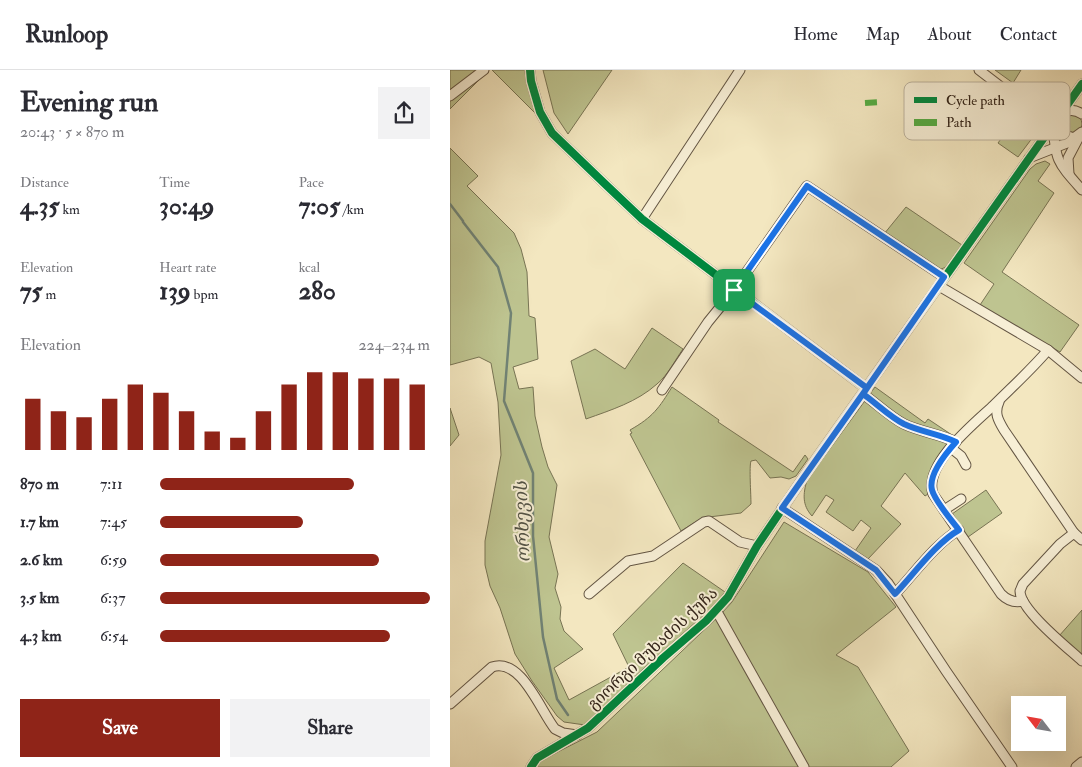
<!DOCTYPE html>
<html lang="en">
<head>
<meta charset="utf-8">
<style>
	:root { --surface:#fff; --page:#f2f2f3; --text:#2b2b33; --muted:#7c7c81; --line:#e1e1e2; --accent:#8f2418 }
	body { margin:0; font-family:"IM FELL Double Pica","Noto Serif Georgian",serif; background:var(--page); color:var(--text); height:100vh; display:flex; flex-direction:column; font-size:19px; white-space:nowrap }
	* { box-sizing:border-box; margin:0 }
	p { font-size:16px; color:var(--muted) }
	.icon { flex:none; width:28px; height:28px; fill:none; stroke:currentColor; stroke-width:2; stroke-linecap:round; stroke-linejoin:round }
	.map { position:relative; flex:1; overflow:hidden }
	.panel { display:flex; flex-direction:column; background:var(--surface); width:450px }
	.panel>* { flex:none }
	.needle { width:32px; rotate:301deg }
	.buttons { position:absolute; left:561px; top:626px; display:grid; gap:10px }
	.buttons a { display:grid; place-items:center; width:55px; height:55px; border-radius:0px; background:var(--surface); box-shadow:0 5px 20px #0002; font-size:25px }
	.pin { position:absolute; display:grid; place-items:center; width:42px; height:42px; color:#fff; margin:-21px; border-radius:10px; box-shadow:0 2px 8px #0006 }
	.round { display:grid; place-items:center; flex:none; width:52px; height:52px; border-radius:0px; background:var(--page) }
	.overview { display:flex; align-items:center; justify-content:space-between; height:85px; padding:0 20px }
	h1 { font-size:28px; font-weight:800; line-height:38px }
	.stats { display:grid; grid-template-columns:repeat(3,1fr); gap:8px; height:85px; padding:5px 20px }
	.stats div { display:grid; align-content:center }
	.stats b { font-size:25px; font-weight:800 }
	.stats small { font-size:14px; font-weight:400 }
	.stats p { font-size:14px }
	.chart { height:140px; padding:10px 20px }
	.chart p { display:flex; justify-content:space-between }
	.chart svg { width:100%; height:90px; margin-top:5px; stroke:var(--accent); stroke-width:6 }
	.button { display:flex; gap:10px; margin-top:auto; padding:10px 20px }
	.button a { flex:1; height:58px; border-radius:0px; background:var(--accent); color:#fff; font-size:20px; font-weight:800; line-height:58px; text-align:center }
	.button a+a { background:var(--page); color:var(--text) }
	ul { padding:0 20px; list-style:none; font-size:16px }
	li { display:grid; grid-template-columns:80px 60px 1fr; align-items:center; height:38px }
	li i { height:12px; border-radius:6px; background:var(--accent) }
	header { display:flex; align-items:center; gap:30px; box-sizing:border-box; height:70px; padding:0 25px; background:var(--surface); border-bottom:1px solid var(--line) }
	header strong { font-size:24px }
	nav { display:flex; gap:28px; margin-inline-start:auto; font-size:18px }
	main { display:flex; flex:1; min-height:0 }
	.map>svg:first-child { display:block }
</style>
</head>
<body>
<header>
<strong>Runloop</strong>
<nav><a>Home</a><a>Map</a><a>About</a><a>Contact</a></nav>
</header>
<main>
<section class="panel">
<div class="overview"><div><h1>Evening run</h1><p>20:43 · 5 × 870 m</p></div><a class="round"><svg class="icon" aria-label="share" viewBox="0 0 24 24"><path d="M12 15V3M7 8l5-5 5 5M5 13v7h14v-7"/></svg></a></div>
<div class="stats">
<div><p>Distance</p><b>4.35<small> km</small></b></div>
<div><p>Time</p><b>30:49</b></div>
<div><p>Pace</p><b>7:05<small> /km</small></b></div>
</div>
<div class="stats">
<div><p>Elevation</p><b>75<small> m</small></b></div>
<div><p>Heart rate</p><b>139<small> bpm</small></b></div>
<div><p>kcal</p><b>280</b></div>
</div>
<div class="chart"><p><span>Elevation</span>224–234 m</p>
<svg viewBox="0 0 160 44" preserveAspectRatio="none"><path d="M5 44V19M15 44V25M25 44V28M35 44V19M45 44V12M55 44V16M65 44V25M75 44V35M85 44V38M95 44V25M105 44V12M115 44V6M125 44V6M135 44V9M145 44V9M155 44V12"/></svg>
</div>
<ul>
<li><b>870 m</b>7:11<i style="width:72%"></i></li>
<li><b>1.7 km</b>7:45<i style="width:53%"></i></li>
<li><b>2.6 km</b>6:59<i style="width:81%"></i></li>
<li><b>3.5 km</b>6:37<i style="width:100%"></i></li>
<li><b>4.3 km</b>6:54<i style="width:85%"></i></li>
</ul>
<div class="button"><a>Save</a><a>Share</a></div>
</section>
<div class="map">
<svg width="632" height="697" viewBox="0 0 632 697">
	<rect width="100%" height="100%" fill="#f3e7c0"/>
	<filter id="stains"><feTurbulence type="fractalNoise" baseFrequency=".004" numOctaves="4"/><feColorMatrix values="0 0 0 0 .2 0 0 0 0 .09 0 0 0 0 .02 0 0 0 .5 -.17"/></filter>
	<radialGradient id="worn" r=".72"><stop offset=".6" stop-color="#630" stop-opacity="0"/><stop offset="1" stop-color="#630" stop-opacity=".3"/></radialGradient>
	<g fill="#bec490" stroke="#787454">
		<path d="M0,0H39L0,39Z"/>
		<path d="M42,0H75L76,10L89,47Z"/>
		<path d="M93,0H162L118,64L104,43Z"/>
		<path d="M545,0H571L563,13Z"/>
		<path d="M569,44L589,59L568,87L548,73Z"/>
		<circle cx="622" cy="54" r="10"/>
		<path d="M0,78L28,106L17,116L64,163L71,179L77,202L79,246L85,248L88,289L63,297L69,319L83,317L85,346L92,377L98,397L107,415L99,467L108,504L105,518L111,537L110,549L114,561L133,579L104,598L119,630L179,597L163,564L233,493L275,522L264,536L193,599L135,655L114,652L107,646L82,611L65,584L50,538L40,516L35,495V471L51,385L48,332L41,293L29,287L0,295Z"/>
		<path d="M595,91L600,94L588,111L604,123L552,202L629,255L610,282L530,235L544,214L514,193L580,99L586,94Z"/>
		<path d="M456,137L512,175L496,197L489,200L434,164Z"/>
		<path d="M202,258L233,279C225,290 218,305 207,314C187,332 161,340 136,349L121,291L145,279L175,299Z"/>
		<path d="M222,317L269,350L268,352L343,402L355,385L358,389L346,406L339,409L331,407L320,408L306,390L301,391C299,396 301,425 301,434L291,443L259,447L247,451L231,461L180,364L182,363L180,360C203,347 209,338 222,317Z"/>
		<path d="M425,317L475,353L478,349L505,367C492,385 475,402 478,424L475,426L455,403L431,436L451,454L418,489L401,480L405,481L421,458L411,450L403,461L376,442L384,430L376,425L362,446C352,435 353,424 357,410Z"/>
		<path d="M0,338L9,365L0,376Z"/>
		<path d="M536,420L552,443L518,467L502,444Z"/>
		<path d="M334,452L418,502L446,537L386,585L408,597L459,681L441,697H87L90,691L147,662L272,543L282,532Z"/>
		<path d="M632,540V586L609,566Z"/>
	</g>
	<g fill="none" stroke-linecap="round" stroke-linejoin="round">
		<g stroke="#718274" stroke-width="2.5">
			<path d="M0,134L13,151"/>
			<path d="M13,152L48,197L61,243L54,331L83,403V466L93,567L107,629L118,645"/>
		</g>
		<g stroke="#635543" stroke-width="11">
			<g id="minor">
				<path d="M80,0L81,11L90,42L102,63L154,113L192,149L417,319"/>
				<path d="M529,0L572,33L603,53L612,64L624,68"/>
				<path d="M0,26L34,0"/>
				<path d="M610,44C618,39 625,39 632,44"/>
				<path d="M603,54C605,91 608,93 632,120"/>
				<path d="M579,88L617,73L632,62"/>
				<path d="M619,104L618,88L630,65"/>
				<path d="M192,149L290,0"/>
				<path d="M489,216L598,280C581,300 562,317 544,335C525,353 473,394 483,424L551,524C557,530 565,533 573,531"/>
				<path d="M598,280L632,308"/>
				<path d="M212,320L258,252L284,220L357,116L494,207"/>
				<path d="M413,324C426,333 440,347 454,354C471,362 490,364 506,372"/>
				<path d="M549,332C544,343 548,350 554,360L624,463"/>
				<path d="M501,378L511,386L516,395"/>
				<path d="M332,438L426,500L438,513L496,601L562,697"/>
				<path d="M494,440L511,429"/>
				<path d="M632,470L624,463L610,474L573,514C572,516 571,519 570,521C570,540 618,578 632,591"/>
				<path d="M139,524L178,491L203,486L254,452L259,451L290,472L307,476"/>
				<path d="M445,524C463,505 487,472 509,460"/>
				<path d="M266,540L354,697"/>
				<path d="M0,634L42,597C71,587 90,640 105,659L113,663L127,665"/>
				<path d="M81,697L87,688L138,658L213,588L256,551L278,527L307,476L368,386L632,14"/>
				<path d="M626,697L632,692"/>
			</g>
		</g>
		<use href="#minor" stroke="#f7efd6" stroke-width="9"/>
		<path stroke="#54aa42" stroke-width="6" stroke-dasharray="12 6" stroke-linecap="butt" d="M415,33L431,32"/>
		<g stroke="#f7efd6" stroke-width="11">
			<g id="cycleway">
				<path d="M80,0L81,11L90,42L102,63L154,113L192,149L417,319"/>
				<path d="M81,697L87,688L138,658L213,588L256,551L278,527L307,476L368,386L632,14"/>
			</g>
		</g>
		<use href="#cycleway" stroke="#00873e" stroke-width="8"/>
	</g>
	<g fill="none" stroke-linecap="round" stroke-linejoin="round">
		<g stroke="#fff" stroke-width="10">
			<path id="route" d="M284,220L417,318L332,438L426,500L445,524C463,505 487,472 509,460C502,451 485,431 482,420C478,405 497,382 506,372C490,364 471,362 454,354C440,347 426,333 413,324L417,318L494,207L357,116L284,220"/>
		</g>
		<use href="#route" stroke="#1a73e8" stroke-width="6"/>
	</g>
	<g text-anchor="middle" stroke-width="4" stroke-linejoin="round" paint-order="stroke">
		<g font-size="16" fill="#332419" stroke="#f7efd6">
			<text transform="translate(202 578) rotate(-43)" y="6">გიორგი მუხაძის ქუჩა</text>
		</g>
		<g font-size="18" font-style="italic" fill="#525346" stroke="#f7efd6">
			<text transform="translate(72 452) rotate(-92)" y="6">ორხევის</text>
		</g>
	</g>
	<rect x="454" y="12" width="166" height="58" rx="8" fill="#f7efd6" stroke="#bcb29d" stroke-width="1"/>
	<rect x="464" y="27" width="23" height="6" fill="#00873e"/>
	<rect x="464" y="49" width="23" height="7" fill="#54aa42"/>
	<g font-size="14" fill="#332419">
		<text x="496" y="35">Cycle path</text>
		<text x="496" y="57">Path</text>
	</g>
	<rect width="100%" height="100%" filter="url(#stains)"/>
	<rect width="100%" height="100%" fill="url(#worn)"/>
</svg>
<div class="buttons">
<a><svg class="needle" viewBox="-14 -14 28 28"><path d="M0-13l5 13h-10z" fill="#e53935"/><path d="M0 13l5-13h-10z" fill="#7c7c81"/></svg></a>
</div>
<div class="pin" style="left:284px;top:220px;background:#1e9e55"><svg class="icon" aria-label="arrive" viewBox="0 0 24 24"><path d="M6 21V4h12l-3 4 3 4H6"/></svg></div>
</div>
</main>
</body>
</html>
